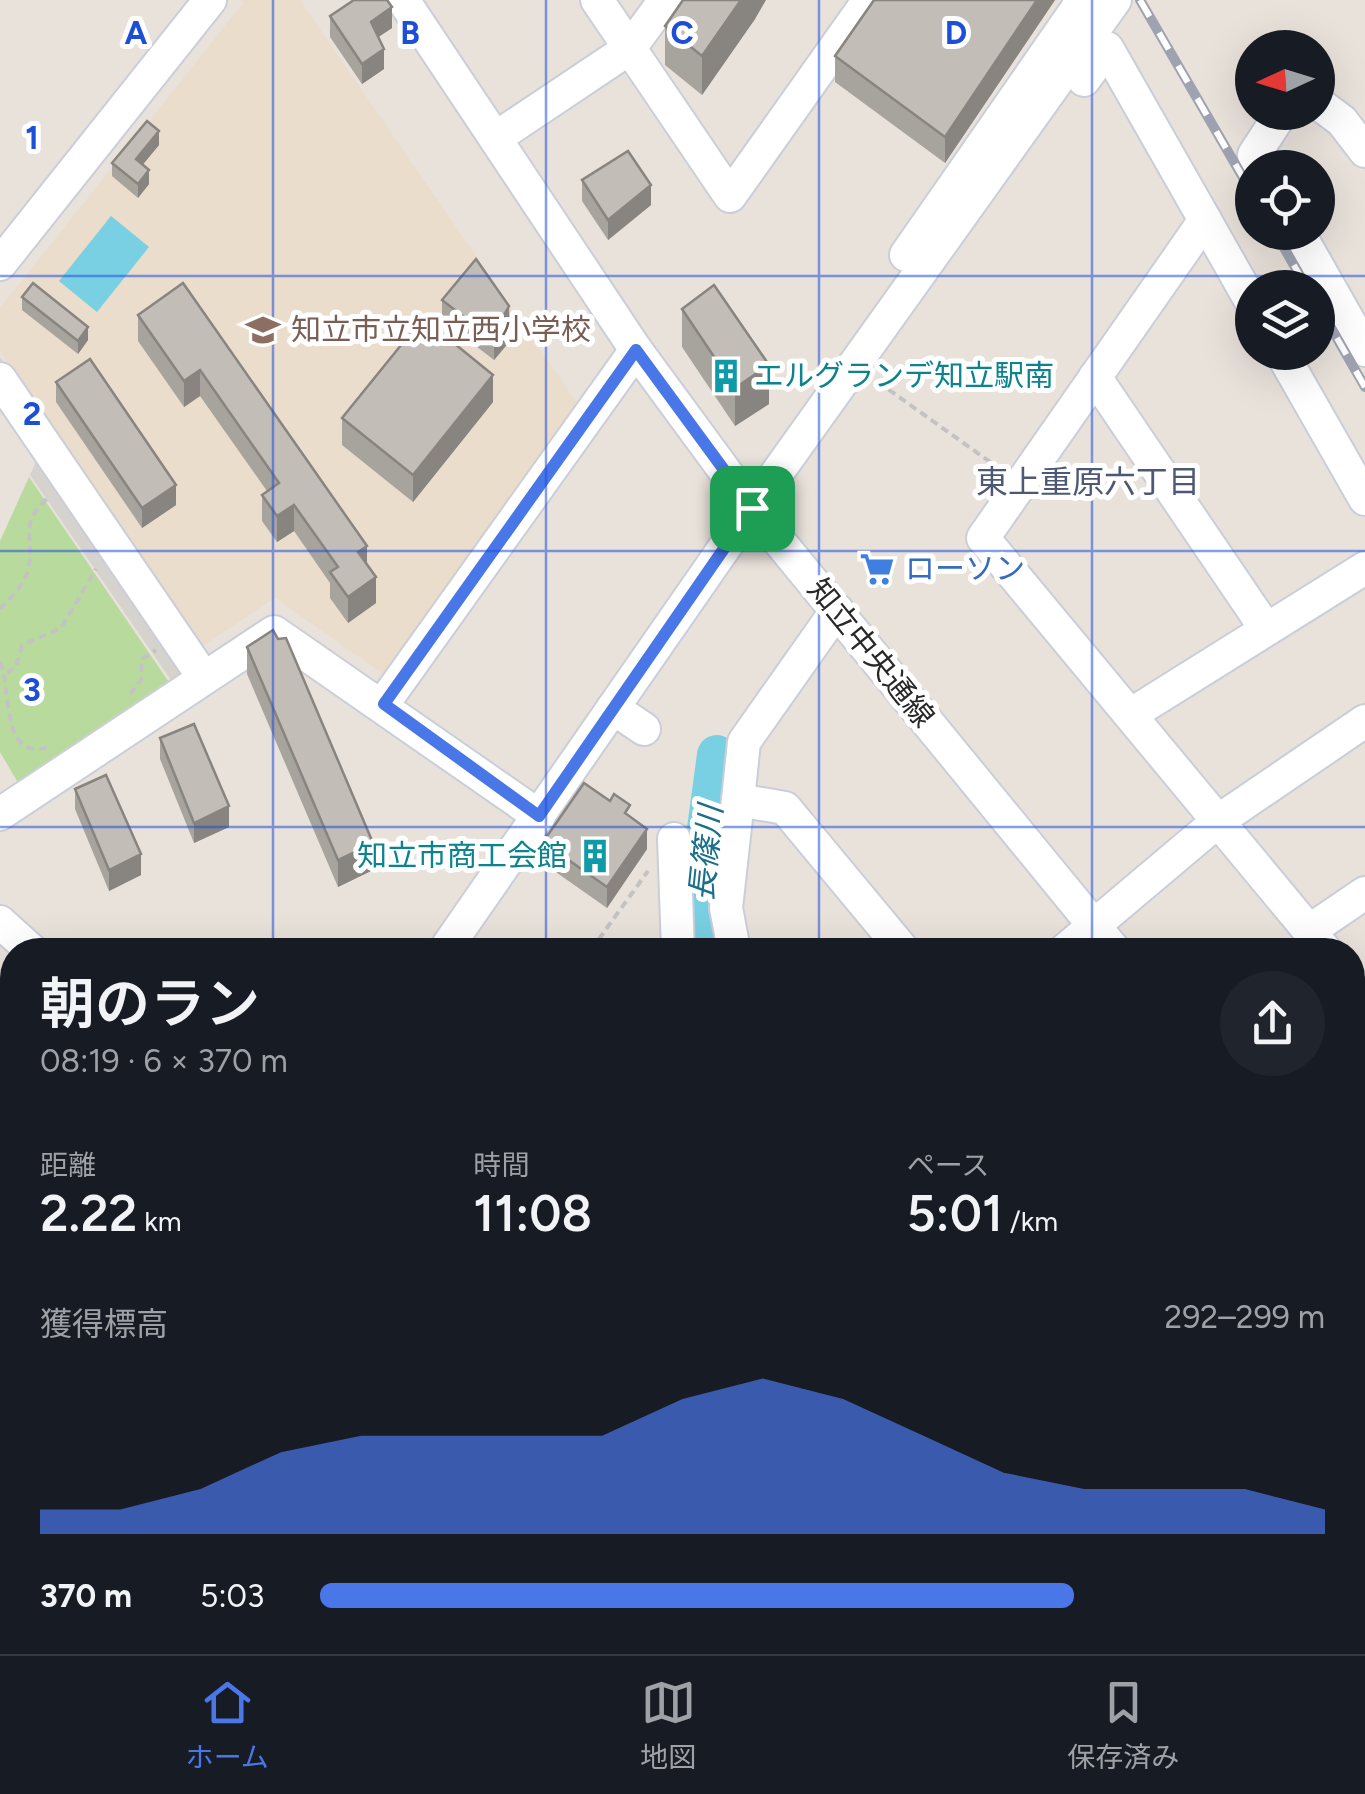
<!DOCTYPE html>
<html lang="ja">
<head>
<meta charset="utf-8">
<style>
	:root { --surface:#171b24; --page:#20242c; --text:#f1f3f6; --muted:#9ea1a6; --line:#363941; --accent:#4a77e8 }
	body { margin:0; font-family:Figtree,"Noto Sans JP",sans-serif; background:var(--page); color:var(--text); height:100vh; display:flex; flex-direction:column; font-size:38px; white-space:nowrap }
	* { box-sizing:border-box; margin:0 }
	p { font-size:32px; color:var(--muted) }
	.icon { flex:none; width:55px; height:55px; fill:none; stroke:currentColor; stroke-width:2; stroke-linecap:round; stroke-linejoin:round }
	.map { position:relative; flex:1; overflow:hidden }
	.sheet { position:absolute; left:0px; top:938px; width:1365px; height:718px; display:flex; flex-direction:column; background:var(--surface); border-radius:40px 40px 0 0; box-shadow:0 10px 40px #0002 }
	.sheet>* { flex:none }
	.needle { width:65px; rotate:266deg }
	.buttons { position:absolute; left:1235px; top:30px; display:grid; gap:20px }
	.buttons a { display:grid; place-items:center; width:100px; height:100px; border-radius:50%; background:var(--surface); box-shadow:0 10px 40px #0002; font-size:50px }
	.pin { position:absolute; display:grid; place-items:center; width:85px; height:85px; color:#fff; margin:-42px; border-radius:20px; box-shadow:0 5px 15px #0006 }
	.round { display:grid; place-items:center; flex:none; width:105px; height:105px; border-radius:52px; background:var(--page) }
	.headline { display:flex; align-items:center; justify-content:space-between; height:170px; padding:0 40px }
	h1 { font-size:55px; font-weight:600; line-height:75px }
	.figures { display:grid; grid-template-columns:repeat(3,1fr); gap:15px; height:170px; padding:10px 40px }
	.figures div { display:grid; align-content:center }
	.figures b { font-size:50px; font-weight:600 }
	.figures small { font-size:28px; font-weight:400 }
	.figures p { font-size:28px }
	.chart { height:280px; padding:20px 40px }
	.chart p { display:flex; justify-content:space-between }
	.chart svg { width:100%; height:180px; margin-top:10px; fill:var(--accent); opacity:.7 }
	ul { padding:0 40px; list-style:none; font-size:32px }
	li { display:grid; grid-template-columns:160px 120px 1fr; align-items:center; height:75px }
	li i { height:25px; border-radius:12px; background:var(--accent) }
	.dock { display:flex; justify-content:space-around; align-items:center; height:140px; border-top:2px solid var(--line); background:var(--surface); font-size:28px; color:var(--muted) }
	.dock a { display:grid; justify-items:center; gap:5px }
	.dock .active { color:var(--accent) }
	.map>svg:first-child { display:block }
</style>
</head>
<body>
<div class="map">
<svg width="1365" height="1654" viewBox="0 0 1365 1654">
	<rect width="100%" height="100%" fill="#e9e2db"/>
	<path fill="#eaddcc" d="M240,0H300L581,409L389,678L275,598L201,647L0,351V308L243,3Z"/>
	<path fill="#b8db9d" d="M29,477L173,688L20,786L0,752V541Z"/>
	<path fill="#d6d2ce" d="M0,357L208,663L175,686L30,475L38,457L0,404Z"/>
	<path fill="#78d0e2" d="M111,216L149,247L97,312L59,281Z"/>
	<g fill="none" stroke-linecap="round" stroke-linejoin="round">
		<g stroke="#78d0e2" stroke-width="40">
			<path d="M704,950L697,903L717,755"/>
			<path d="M1224,1642L1233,1654"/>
		</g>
		<g stroke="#caced9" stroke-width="36">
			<g id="minor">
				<path d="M403,0L636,350L752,508L1114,950"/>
				<path d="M597,0L730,196L869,0"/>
				<path d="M1084,80L1107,48L1205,220"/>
				<path d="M1318,103L1342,121L1365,151"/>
				<path d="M497,137L630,48L665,0"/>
				<path d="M1260,168L1254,155L1282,112"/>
				<path d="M1298,232L1365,350"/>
				<path d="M906,255L1081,3L1079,0"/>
				<path d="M0,264L210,0"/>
				<path d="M1252,303L1205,220L983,538L1325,950"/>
				<path d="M1281,352L1365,499"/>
				<path d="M1095,377L1266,629"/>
				<path d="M0,379L204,678"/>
				<path d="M383,704L636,350"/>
				<path d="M613,708L644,729"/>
				<path d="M1130,715L1365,568"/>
				<path d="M738,800L744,742L837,610"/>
				<path d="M0,814L274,632L539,816"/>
				<path d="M674,839L678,950"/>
				<path d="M0,922L31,950"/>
				<path d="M1309,931L1365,893"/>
				<path d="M445,950L752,508L1115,0"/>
				<path d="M734,950L726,908L738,800L785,808L903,950"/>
				<path d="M1065,950L1218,821L1365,721"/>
				<path d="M1352,983L1365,998"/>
				<path d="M1352,1238L1365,1253"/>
				<path d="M0,1293L12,1280"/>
				<path d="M1,1487L12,1496"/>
				<path d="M1352,1494L1365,1509"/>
				<path d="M0,1583L12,1566"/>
				<path d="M1196,1642L1205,1654"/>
				<path d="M1267,1642L1277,1654"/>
			</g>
		</g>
		<g stroke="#c3c3c3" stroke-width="4" stroke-dasharray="8 5" stroke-linecap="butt">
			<path d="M878,382L1000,469"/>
			<path d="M0,609C10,598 24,586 28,570C36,536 16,526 49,497"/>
			<path d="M0,662C12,688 0,762 48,747"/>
			<path d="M7,673L16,667L22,645L61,628L96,569"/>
			<path d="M130,694L141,680L142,659L156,650"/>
			<path d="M591,950L648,871"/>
			<path d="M345,1642L352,1654"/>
			<path d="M609,1642L616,1654"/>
			<path d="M377,1654L394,1642"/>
			<path d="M816,1654L834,1642"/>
			<path d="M1072,1654L1089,1642"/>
		</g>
		<use href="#minor" stroke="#fff" stroke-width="32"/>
		<g stroke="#9fa3b1" stroke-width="10">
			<g id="rail">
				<path d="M1140,0L1252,193"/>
				<path d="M1275,232L1307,288"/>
				<path d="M1318,305L1365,387"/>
			</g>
		</g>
		<use href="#rail" stroke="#fff" stroke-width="6" stroke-dasharray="19" stroke-linecap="butt"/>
	</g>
	<g fill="#a7a39d">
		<path d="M874,0H1055L945,163L835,82V56Z"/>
		<path d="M330,16L392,28L378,37L384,69L362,84L330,37Z"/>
		<path d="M755,19L702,95L665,65V26Z"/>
		<path d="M159,145L142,165L149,184L138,198L112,176V163Z"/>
		<path d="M582,180L651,205L608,240L582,201Z"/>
		<path d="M183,283L367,565L376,603L348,623L330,598V583L294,531L277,542L262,521V495L267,491L200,396L184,407L138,341V315Z"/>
		<path d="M22,297L88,340L78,354L22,310Z"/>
		<path d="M442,300L509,320L510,341L494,360L442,320Z"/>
		<path d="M682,309L769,404L735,426L682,347Z"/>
		<path d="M56,382L176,505L142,528L56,402Z"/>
		<path d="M493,402L413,502L342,445V418Z"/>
		<path d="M247,647L373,870L338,887L247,674Z"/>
		<path d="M160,738L229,827L194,843L160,759Z"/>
		<path d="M75,789L141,875L109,891L75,809Z"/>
		<path d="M630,817L647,849L607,908L543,863V842Z"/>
		<path d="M12,979V1009L7,996V982Z"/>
		<path d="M0,1423L12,1432V1472L3,1467L0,1469Z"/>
	</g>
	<g fill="#888480">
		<path d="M741,0H766L755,19L702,95V56Z"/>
		<path d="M1037,0H1055L945,163V137Z"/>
		<path d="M392,7V28L371,42V22Z"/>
		<path d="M384,49V69L362,84V64Z"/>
		<path d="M159,131V145L136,173V159Z"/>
		<path d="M149,170V184L138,198V184Z"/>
		<path d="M651,185V205L608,240V220Z"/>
		<path d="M509,306L510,341L494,360V340L504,315Z"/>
		<path d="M88,327V340L78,354V341Z"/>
		<path d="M769,365V404L735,426V388Z"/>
		<path d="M200,370V396L184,407V381Z"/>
		<path d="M493,375V402L413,502V475Z"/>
		<path d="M176,485V505L142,528V508Z"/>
		<path d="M294,505V531L277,542V516Z"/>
		<path d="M367,546V572L358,552Z"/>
		<path d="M376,577V603L348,623V597Z"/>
		<path d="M229,806V827L194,843V823Z"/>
		<path d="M647,829V849L607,908V887Z"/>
		<path d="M373,843V870L338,887V860Z"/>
		<path d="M141,854V875L109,891V870Z"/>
		<path d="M12,1130V1144L0,1150V1137Z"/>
		<path d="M12,1222V1235L0,1249V1235Z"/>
		<path d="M3,1440V1467L0,1469V1442Z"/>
		<path d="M4,1487V1514L0,1519V1492Z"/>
	</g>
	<g fill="#c2bdb7" stroke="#888480" stroke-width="2.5">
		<path d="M354,0H387L392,7L371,22L384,49L362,64L330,16Z"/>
		<path d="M683,0H741L702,56L665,26Z"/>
		<path d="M874,0H1037L945,137L835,56Z"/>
		<path d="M147,121L159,131L136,159L149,170L138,184L112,163Z"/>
		<path d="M628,151L651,185L608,220L582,180Z"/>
		<path d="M476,259L509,306L504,315L510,321L494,340L442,300Z"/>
		<path d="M33,283L88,327L78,341L22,297Z"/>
		<path d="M183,283L367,546L358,552L376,577L348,597L330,572L338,567L294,505L277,516L262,495L279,483L200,370L184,381L138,315Z"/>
		<path d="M714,285L769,365L735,388L682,309Z"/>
		<path d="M423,318L493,375L413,475L342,418Z"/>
		<path d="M90,359L176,485L142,508L56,382Z"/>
		<path d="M273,630L278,639L286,638L373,843L338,860L247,647Z"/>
		<path d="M194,724L229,806L194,823L160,738Z"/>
		<path d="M106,775L141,854L109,870L75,789Z"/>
		<path d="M584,783L610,801L614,794L630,805L625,813L647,829L607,887L543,842Z"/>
		<path d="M12,979V995L7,982Z"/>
		<path d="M0,1105L12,1130L0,1137Z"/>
		<path d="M12,1174V1222L0,1235V1187Z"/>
		<path d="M0,1423L12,1432V1445L3,1440L0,1442Z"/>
		<path d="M13,1642H24L40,1654H5Z"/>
	</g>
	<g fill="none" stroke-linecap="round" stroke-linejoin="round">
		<g stroke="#fff" stroke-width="20">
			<path id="route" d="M636,350L752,508L539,816L384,704Z"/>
		</g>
		<use href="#route" stroke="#4a77e8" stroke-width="12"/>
	</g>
	<path fill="none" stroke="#1d4ed8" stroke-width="2.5" stroke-opacity="0.55" d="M273,0V950M546,0V950M819,0V950M1092,0V950M0,276H1365M0,551H1365M0,827H1365M0,1103H12M1352,1103H1365M0,1378H12M1352,1378H1365M273,1642V1654M546,1642V1654M819,1642V1654M1092,1642V1654"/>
	<defs>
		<g id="school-bare" transform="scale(2.7)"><path d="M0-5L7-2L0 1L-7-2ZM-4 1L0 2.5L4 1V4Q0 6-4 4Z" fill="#8d6e63" stroke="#fff" stroke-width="2.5" paint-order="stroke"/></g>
		<g id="building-bare" transform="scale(2.7)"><path d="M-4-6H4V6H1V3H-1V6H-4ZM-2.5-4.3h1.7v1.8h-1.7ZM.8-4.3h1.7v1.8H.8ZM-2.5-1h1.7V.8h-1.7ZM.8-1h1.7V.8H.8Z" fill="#0f9aa8" stroke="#fff" stroke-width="2.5" paint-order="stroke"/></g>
		<g id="supermarket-bare" transform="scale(2.7)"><path d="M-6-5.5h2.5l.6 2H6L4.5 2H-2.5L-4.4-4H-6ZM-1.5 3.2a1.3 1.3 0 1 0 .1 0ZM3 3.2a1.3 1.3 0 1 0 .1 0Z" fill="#3f7fe0" stroke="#fff" stroke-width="2.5" paint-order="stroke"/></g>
	</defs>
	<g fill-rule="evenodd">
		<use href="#school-bare" x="263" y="330"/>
		<use href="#building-bare" x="726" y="376"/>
		<use href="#supermarket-bare" x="877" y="569"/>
		<use href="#building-bare" x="595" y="856"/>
	</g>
	<g text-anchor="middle" stroke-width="10" stroke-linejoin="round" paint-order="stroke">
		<g font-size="30" fill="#785e54" stroke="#fff" text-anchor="start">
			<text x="291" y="340">知立市立知立西小学校</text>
		</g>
		<g font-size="30" fill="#0d838f" stroke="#fff" text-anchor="start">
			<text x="754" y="386">エルグランデ知立駅南</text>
			<text x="567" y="866" text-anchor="end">知立市商工会館</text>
		</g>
		<g font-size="30" fill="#366cbe" stroke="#fff" text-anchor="start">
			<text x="905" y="579">ローソン</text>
		</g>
		<g font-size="30" fill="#282828" stroke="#fff">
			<text transform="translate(871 653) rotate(51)" y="10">知立中央通線</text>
		</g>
		<g font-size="32" fill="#4d5874" stroke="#fff">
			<text x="1088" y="493">東上重原六丁目</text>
		</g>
		<g font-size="32" font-style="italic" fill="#1a6f8b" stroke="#fff">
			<text transform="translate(706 853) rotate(-84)" y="11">長篠川</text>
		</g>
	</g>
	<g font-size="32" text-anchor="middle" font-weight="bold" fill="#1d4ed8" stroke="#fff" stroke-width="10" stroke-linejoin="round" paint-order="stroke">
		<text x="136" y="44">A</text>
		<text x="410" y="44">B</text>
		<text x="682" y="44">C</text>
		<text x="956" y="44">D</text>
		<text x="32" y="149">1</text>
		<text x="32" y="425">2</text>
		<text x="32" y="701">3</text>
	</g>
</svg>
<div class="buttons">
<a><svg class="needle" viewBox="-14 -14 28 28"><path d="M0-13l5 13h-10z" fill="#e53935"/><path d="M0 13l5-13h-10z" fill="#9ea1a6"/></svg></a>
<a><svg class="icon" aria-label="locate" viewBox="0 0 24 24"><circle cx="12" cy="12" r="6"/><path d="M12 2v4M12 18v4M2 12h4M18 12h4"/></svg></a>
<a><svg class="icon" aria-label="layers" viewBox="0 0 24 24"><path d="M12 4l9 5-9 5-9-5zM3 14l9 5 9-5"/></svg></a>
</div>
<div class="pin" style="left:752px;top:508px;background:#1e9e55"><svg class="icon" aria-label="arrive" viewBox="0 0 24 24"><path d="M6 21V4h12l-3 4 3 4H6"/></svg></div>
<section class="sheet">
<div class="headline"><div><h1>朝のラン</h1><p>08:19 · 6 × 370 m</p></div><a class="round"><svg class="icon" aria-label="share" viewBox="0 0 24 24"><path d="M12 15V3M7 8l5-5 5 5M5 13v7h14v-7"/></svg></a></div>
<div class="figures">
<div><p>距離</p><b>2.22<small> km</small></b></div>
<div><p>時間</p><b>11:08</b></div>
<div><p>ペース</p><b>5:01<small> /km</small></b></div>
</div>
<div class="chart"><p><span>獲得標高</span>292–299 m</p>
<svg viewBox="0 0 160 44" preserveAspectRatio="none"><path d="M0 44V38L10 38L20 33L30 24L40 20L50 20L60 20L70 20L80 11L90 6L100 11L110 20L120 29L130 33L140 33L150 33L160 38V44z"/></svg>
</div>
<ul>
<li><b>370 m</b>5:03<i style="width:75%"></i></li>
</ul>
</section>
</div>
<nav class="dock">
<a class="active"><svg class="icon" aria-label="home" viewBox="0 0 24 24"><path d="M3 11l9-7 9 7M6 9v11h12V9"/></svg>ホーム</a>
<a><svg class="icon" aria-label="map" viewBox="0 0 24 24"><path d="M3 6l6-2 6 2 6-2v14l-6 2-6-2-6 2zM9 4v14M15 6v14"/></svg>地図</a>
<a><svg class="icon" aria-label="saved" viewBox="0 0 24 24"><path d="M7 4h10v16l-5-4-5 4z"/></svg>保存済み</a>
</nav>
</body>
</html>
